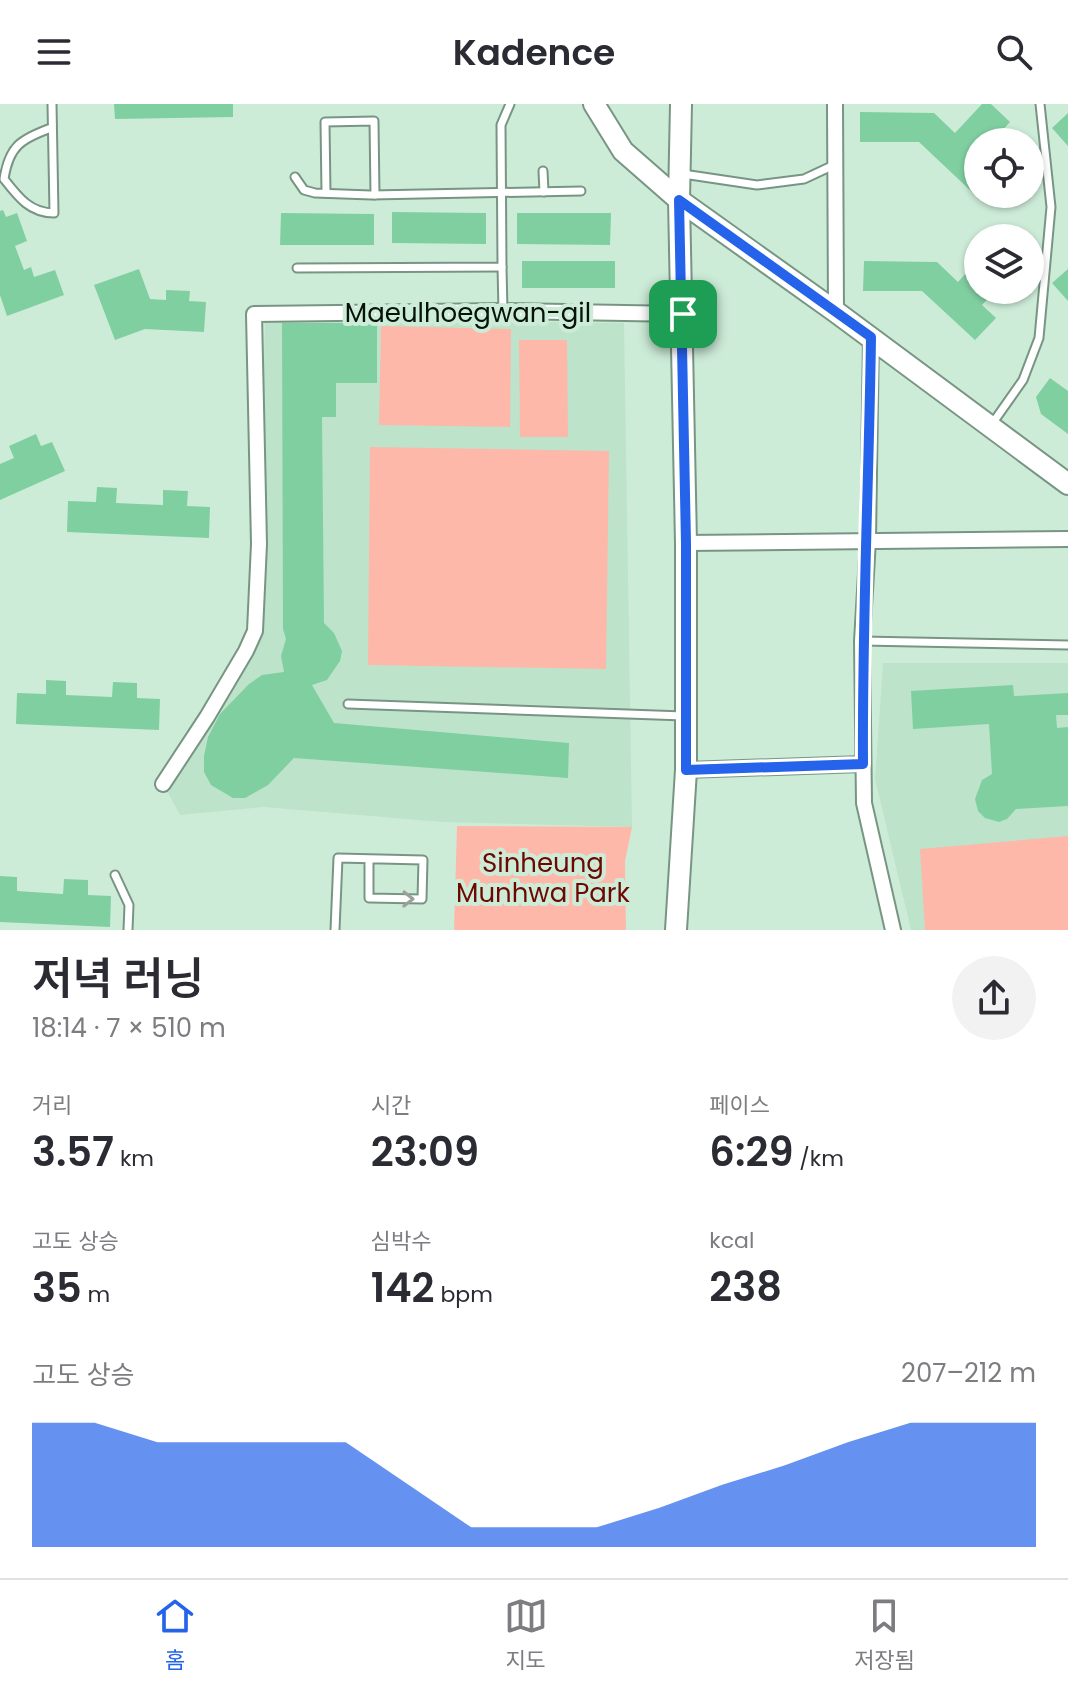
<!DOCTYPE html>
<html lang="ko">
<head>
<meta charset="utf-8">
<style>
	:root { --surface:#fff; --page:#f2f2f3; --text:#2b2b33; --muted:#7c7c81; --line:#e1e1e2; --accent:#2563eb }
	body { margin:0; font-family:Poppins,"Noto Sans KR",sans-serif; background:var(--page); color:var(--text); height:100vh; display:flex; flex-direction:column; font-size:30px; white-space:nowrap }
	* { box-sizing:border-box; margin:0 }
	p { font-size:26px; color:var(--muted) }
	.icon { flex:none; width:44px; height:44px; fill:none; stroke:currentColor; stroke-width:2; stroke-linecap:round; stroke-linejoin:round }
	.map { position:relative; height:826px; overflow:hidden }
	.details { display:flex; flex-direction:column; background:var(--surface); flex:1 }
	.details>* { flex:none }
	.tools { position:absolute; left:964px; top:24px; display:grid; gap:16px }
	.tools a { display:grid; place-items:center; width:80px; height:80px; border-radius:50%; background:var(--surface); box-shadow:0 2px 6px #0004; font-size:40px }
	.pin { position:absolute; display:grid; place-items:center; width:68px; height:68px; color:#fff; margin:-34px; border-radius:16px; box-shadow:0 4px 12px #0006 }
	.round { display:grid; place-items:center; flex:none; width:84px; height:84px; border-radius:42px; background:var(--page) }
	.head { display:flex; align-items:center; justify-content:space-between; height:136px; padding:0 32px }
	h1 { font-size:44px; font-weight:600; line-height:60px }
	.metrics { display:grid; grid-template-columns:repeat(3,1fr); gap:12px; height:136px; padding:8px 32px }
	.metrics div { display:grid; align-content:center }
	.metrics b { font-size:40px; font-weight:600 }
	.metrics small { font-size:22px; font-weight:400 }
	.metrics p { font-size:22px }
	.chart { height:224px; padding:16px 32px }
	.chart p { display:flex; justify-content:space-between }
	.chart svg { width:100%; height:144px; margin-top:8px; fill:var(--accent); opacity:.7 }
	header { display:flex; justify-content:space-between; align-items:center; height:104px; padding:0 32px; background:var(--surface); font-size:36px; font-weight:600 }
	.tabs { display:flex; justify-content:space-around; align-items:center; height:112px; border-top:2px solid var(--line); background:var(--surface); font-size:22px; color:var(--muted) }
	.tabs a { display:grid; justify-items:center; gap:4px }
	.tabs .active { color:var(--accent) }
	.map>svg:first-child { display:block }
</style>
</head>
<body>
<header><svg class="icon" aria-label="menu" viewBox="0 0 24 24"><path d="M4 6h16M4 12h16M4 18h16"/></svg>Kadence<svg class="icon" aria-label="search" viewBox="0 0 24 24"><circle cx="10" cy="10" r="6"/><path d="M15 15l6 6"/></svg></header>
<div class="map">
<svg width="1068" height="826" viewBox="0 0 1068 826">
	<rect width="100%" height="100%" fill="#cdecd8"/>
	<g fill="#bde3cb">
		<path d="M265,214L624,219L632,723L442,718L263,703L180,711L168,689L258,541Z"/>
		<path d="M883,559H1068V826H911L875,675Z"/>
	</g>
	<g fill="#feb8aa">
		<path d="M381,222L511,225L510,323L379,321Z"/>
		<path d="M519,236H567L568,333H520Z"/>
		<path d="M370,343L609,347L606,565L368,561Z"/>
		<path d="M457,722L632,723L625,757L626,826H454Z"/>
		<path d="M1068,732V826H925L920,745Z"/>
	</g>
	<g fill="#80cfa1">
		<path d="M114,0H233V13L115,15Z"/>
		<path d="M982,0H991L1010,18L992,38H978V81L972,88L919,38H860V8L934,9L955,29Z"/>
		<path d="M1068,9V42L1052,24Z"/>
		<path d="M3,106L6,113L17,109L27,137L15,142L24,166L31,163L34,173L55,166L64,191L7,212L0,191V107Z"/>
		<path d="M392,108L486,109V140L392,139Z"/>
		<path d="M281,109L374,110V141H280Z"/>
		<path d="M517,109H611L610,141L517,140Z"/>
		<path d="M978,156V186H996L982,201L996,214L975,236L922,187H863L864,157L937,158L958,178Z"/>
		<rect x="522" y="157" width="93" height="27"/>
		<path d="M139,165L150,195L166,196V186L190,187L189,197L206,198L204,228L145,225L115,236L94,181Z"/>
		<path d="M1068,165V197L1052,179Z"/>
		<path d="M282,219H377V279H336V313H322L324,519L334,529L342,547L340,557L327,576L312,581L334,619L569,639L568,674L294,654L268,681L245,694H233L211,681L204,668V652L208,633L220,610L249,580L262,571L284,568L281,552L286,535L283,525Z"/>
		<path d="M1050,274L1068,287V330L1041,310L1036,293Z"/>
		<path d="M36,330L41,342L52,338L65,367L0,396V360L14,354L9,342Z"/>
		<path d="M97,383L117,384L116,399L163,401V386L188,387L187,402L210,403L209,434L67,428L68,397L96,398Z"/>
		<path d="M46,576L66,577V591L112,593L113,578L137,579V594L160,595L159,626L16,620L17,589L46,590Z"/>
		<path d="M1013,581L1014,592L1068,589V611H1056L1057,624L1068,623V702L1016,705L1007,715L999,718L985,714L978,707L975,695L982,676L992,670L989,620L913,625L911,587Z"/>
		<path d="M0,772L17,773V787L63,790L64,775L88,776V791L111,792L110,823L0,818Z"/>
	</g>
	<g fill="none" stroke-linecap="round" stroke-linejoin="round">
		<g stroke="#789583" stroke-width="11">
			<g id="lane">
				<path d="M51,24C21,35 9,42 4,75C18,93 30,109 54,109L52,0"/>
				<path d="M543,67L544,88"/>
				<path d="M683,70L757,81L804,75L834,61"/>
				<path d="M295,73L304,86L315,89L371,91L581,87"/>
				<path d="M326,89L325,18L374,17L375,91"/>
				<path d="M502,163L503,207"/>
				<path d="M297,164L502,163L501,21L510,0"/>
				<path d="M992,320L1023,276L1039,234L1051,103L1040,0"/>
				<path d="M862,537L1068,541"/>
				<path d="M348,600L684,612"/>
				<path d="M115,771L129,801L128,826"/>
				<path d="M335,826L338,754L423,756L422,795L369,794V755"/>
			</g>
		</g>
		<g stroke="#789583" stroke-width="18">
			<g id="street">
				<path d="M835,0L836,208"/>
				<path d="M871,233L868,436L862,537L864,699L893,826"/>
				<path d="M686,439L1068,435"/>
				<path d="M686,666L863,660"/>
				<path d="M163,680L207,613L246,547L255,527L259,440L254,210L503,207L683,210"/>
			</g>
		</g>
		<g stroke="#789583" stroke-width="24">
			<g id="secondary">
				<path d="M594,0L623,47L679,96L836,208L1068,380"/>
				<path d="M676,826L686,666V439L679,96L681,0"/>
			</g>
		</g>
		<use href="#lane" stroke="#fff" stroke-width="7"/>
		<use href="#street" stroke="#fff" stroke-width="14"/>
		<use href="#secondary" stroke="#fff" stroke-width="20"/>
	</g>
	<defs><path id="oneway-chevron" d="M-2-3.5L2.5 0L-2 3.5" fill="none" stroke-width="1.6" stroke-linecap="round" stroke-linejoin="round" transform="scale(2)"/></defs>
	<use stroke="#9ca09d" href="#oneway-chevron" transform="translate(408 795) rotate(1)"/>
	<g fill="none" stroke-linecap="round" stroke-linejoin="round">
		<g stroke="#fff" stroke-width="16">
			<path id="route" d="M679,96L871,233C869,376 862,518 863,660L686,666V439Z"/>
		</g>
		<use href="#route" stroke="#2563eb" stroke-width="10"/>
	</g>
	<g text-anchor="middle" stroke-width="8" stroke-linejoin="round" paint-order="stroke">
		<g font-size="26" fill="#07120b" stroke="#cdecd8">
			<text x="468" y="218">Maeulhoegwan-gil</text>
		</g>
		<g font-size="26" fill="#6c0800" stroke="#cdecd8">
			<text x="543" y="768">Sinheung<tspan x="543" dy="30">Munhwa Park</tspan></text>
		</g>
	</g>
</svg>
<div class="tools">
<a><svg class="icon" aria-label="locate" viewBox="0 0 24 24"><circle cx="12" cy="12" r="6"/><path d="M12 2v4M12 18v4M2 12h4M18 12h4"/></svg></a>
<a><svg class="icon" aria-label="layers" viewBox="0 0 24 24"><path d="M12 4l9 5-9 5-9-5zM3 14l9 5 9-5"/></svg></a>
</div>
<div class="pin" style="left:683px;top:210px;background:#1e9e55"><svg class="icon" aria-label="arrive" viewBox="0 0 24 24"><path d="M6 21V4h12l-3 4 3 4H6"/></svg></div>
</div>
<section class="details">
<div class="head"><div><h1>저녁 러닝</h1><p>18:14 · 7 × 510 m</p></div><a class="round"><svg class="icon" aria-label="share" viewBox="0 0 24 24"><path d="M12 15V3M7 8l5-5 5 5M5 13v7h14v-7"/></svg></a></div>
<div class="metrics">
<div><p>거리</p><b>3.57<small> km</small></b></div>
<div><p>시간</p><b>23:09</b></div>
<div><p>페이스</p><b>6:29<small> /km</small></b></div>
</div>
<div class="metrics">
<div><p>고도 상승</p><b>35<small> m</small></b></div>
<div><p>심박수</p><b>142<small> bpm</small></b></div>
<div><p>kcal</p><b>238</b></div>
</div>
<div class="chart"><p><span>고도 상승</span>207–212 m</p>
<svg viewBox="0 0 160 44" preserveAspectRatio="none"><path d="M0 44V6L10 6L20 12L30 12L40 12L50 12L60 25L70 38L80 38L90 38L100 32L110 25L120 19L130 12L140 6L150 6L160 6V44z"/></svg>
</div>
</section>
<nav class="tabs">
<a class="active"><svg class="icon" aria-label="home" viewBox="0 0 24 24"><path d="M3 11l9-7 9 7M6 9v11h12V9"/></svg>홈</a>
<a><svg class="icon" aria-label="map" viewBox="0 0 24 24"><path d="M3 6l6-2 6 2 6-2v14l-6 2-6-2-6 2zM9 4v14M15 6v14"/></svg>지도</a>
<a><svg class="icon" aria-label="saved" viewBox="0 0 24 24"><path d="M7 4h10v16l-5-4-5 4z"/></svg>저장됨</a>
</nav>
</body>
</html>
